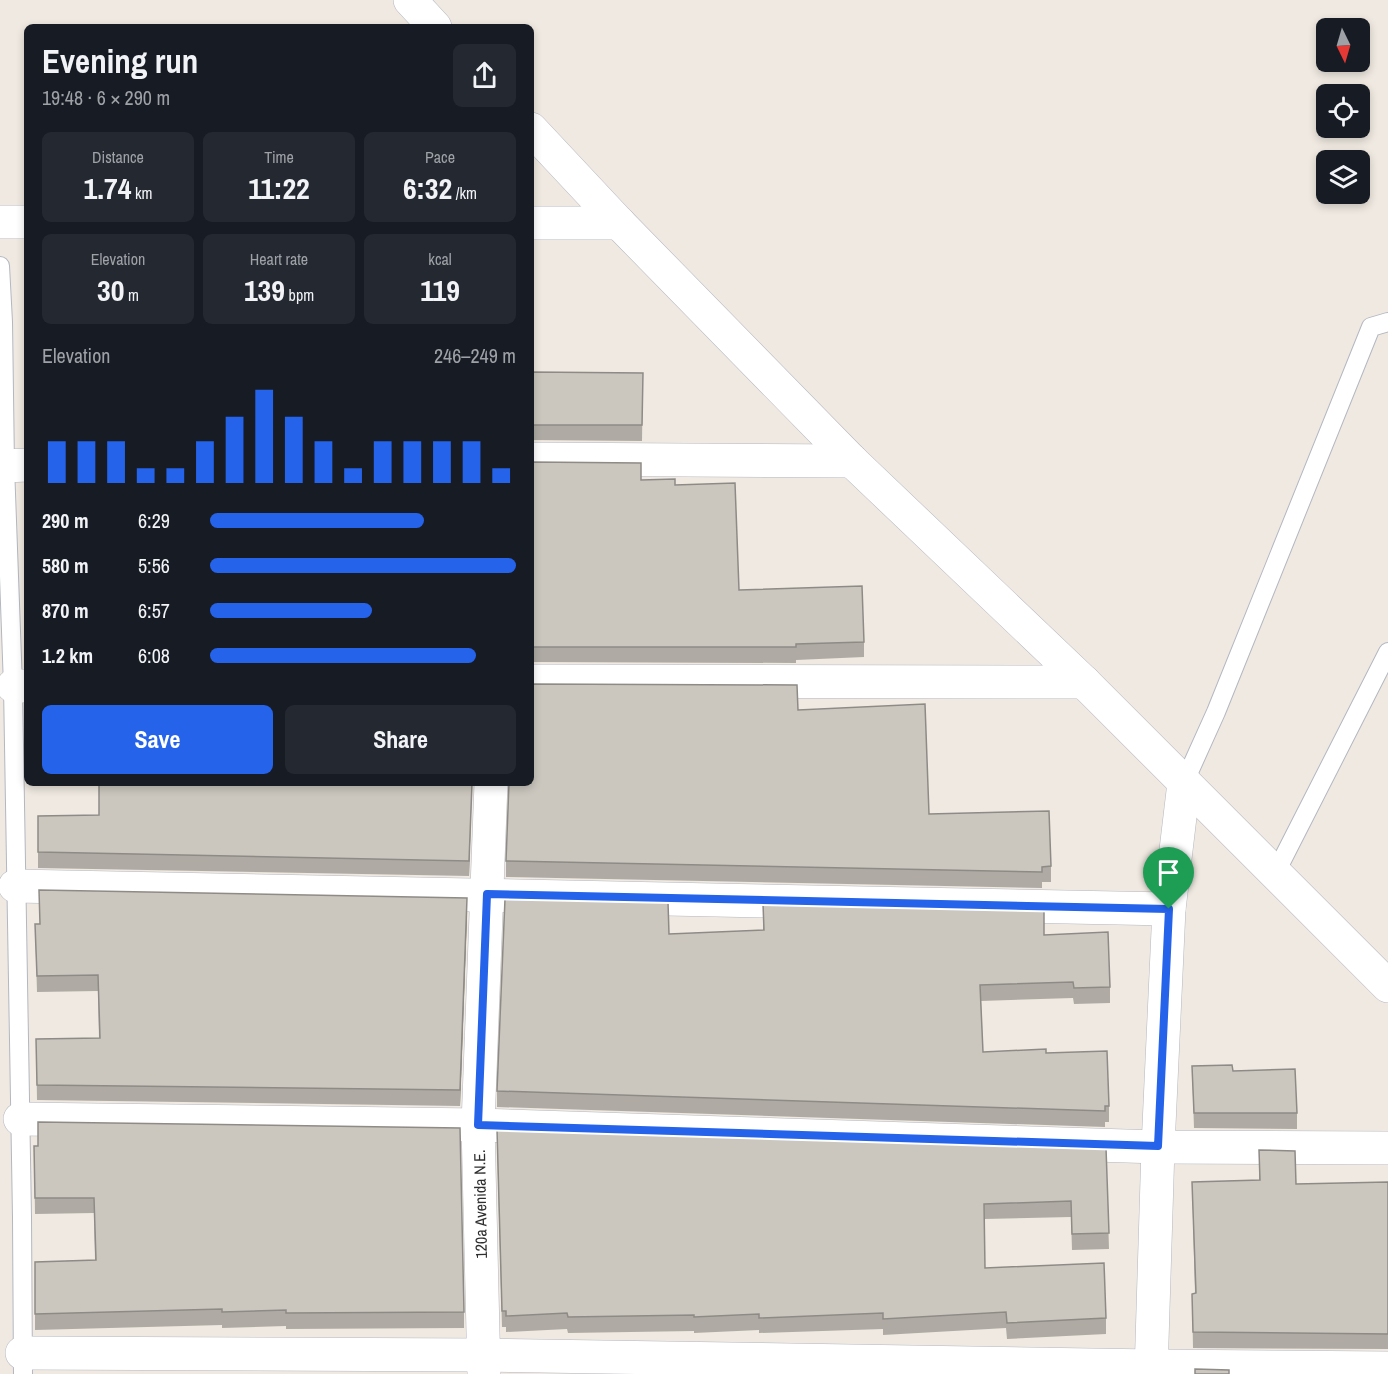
<!DOCTYPE html>
<html lang="en">
<head>
<meta charset="utf-8">
<style>
	:root { --surface:#171b24; --page:#242831; --text:#f1f3f6; --muted:#9ea1a6; --accent:#2563eb }
	body { margin:0; font-family:"Archivo Narrow",sans-serif; background:var(--page); color:var(--text); height:100vh; display:flex; flex-direction:column; font-size:22px; white-space:nowrap }
	* { box-sizing:border-box; margin:0 }
	p { font-size:20px; color:var(--muted) }
	.icon { flex:none; width:33px; height:33px; fill:none; stroke:currentColor; stroke-width:2; stroke-linecap:round; stroke-linejoin:round }
	.map { position:relative; flex:1; overflow:hidden }
	.panel { position:absolute; left:24px; top:24px; width:510px; height:762px; display:flex; flex-direction:column; background:var(--surface); border-radius:9px; box-shadow:0 3px 9px #0003 }
	.panel>* { flex:none }
	.needle { width:39px; rotate:175deg }
	.tools { position:absolute; left:1316px; top:18px; display:grid; gap:12px }
	.tools a { display:grid; place-items:center; width:54px; height:54px; border-radius:9px; background:var(--surface); box-shadow:0 3px 9px #0003; font-size:30px }
	.pin { position:absolute; display:grid; place-items:center; width:51px; height:51px; color:#fff; margin:-62px -26px; border-radius:50% 50% 50% 0; rotate:-45deg; box-shadow:0 0 6px #0007 }
	.pin .icon { rotate:45deg }
	.round { display:grid; place-items:center; flex:none; width:63px; height:63px; border-radius:9px; background:var(--page) }
	.headline { display:flex; align-items:center; justify-content:space-between; height:102px; padding:0 18px }
	h1 { font-size:33px; font-weight:700; line-height:45px }
	.metrics { display:grid; grid-template-columns:repeat(3,1fr); gap:9px; height:102px; padding:6px 18px }
	.metrics div { display:grid; align-content:center; border-radius:9px; background:var(--page); text-align:center }
	.metrics b { font-size:30px; font-weight:700 }
	.metrics small { font-size:16px; font-weight:400 }
	.metrics p { font-size:16px }
	.chart { height:168px; padding:12px 18px }
	.chart p { display:flex; justify-content:space-between }
	.chart svg { width:100%; height:108px; margin-top:6px; stroke:var(--accent); stroke-width:6 }
	.cta { display:flex; gap:12px; margin-top:auto; padding:12px 18px }
	.cta a { flex:1; height:69px; border-radius:9px; background:var(--accent); color:#fff; font-size:24px; font-weight:700; line-height:69px; text-align:center }
	.cta a+a { background:var(--page); color:var(--text) }
	ul { padding:0 18px; list-style:none; font-size:20px }
	li { display:grid; grid-template-columns:96px 72px 1fr; align-items:center; height:45px }
	li i { height:15px; border-radius:8px; background:var(--accent) }
	.map>svg:first-child { display:block }
</style>
</head>
<body>
<div class="map">
<svg width="1388" height="1374" viewBox="0 0 1388 1374">
	<rect width="100%" height="100%" fill="#efe9e1"/>
	<g fill="none" stroke-linecap="round" stroke-linejoin="round">
		<g stroke="#b4b7c1" stroke-width="20">
			<g id="lane">
				<path d="M0,266L3,322L5,466L13,686L22,1217L23,1374"/>
				<path d="M1184,783L1216,712L1371,327L1388,322"/>
				<path d="M1275,874L1388,652"/>
			</g>
		</g>
		<g stroke="#b4b7c1" stroke-width="34">
			<g id="street">
				<path d="M0,222H27"/>
				<path d="M531,223H619"/>
				<path d="M531,459L852,461"/>
				<path d="M5,466L27,465"/>
				<path d="M531,681L1084,682"/>
				<path d="M13,686H27"/>
				<path d="M15,886L1169,909"/>
				<path d="M20,1119L478,1125L1158,1147L1388,1148"/>
				<path d="M22,1353L484,1355L1153,1366L1388,1368"/>
				<path d="M484,1374L478,1125L491,783"/>
				<path d="M1151,1374L1158,1147L1169,909L1184,783"/>
			</g>
		</g>
		<g stroke="#b4b7c1" stroke-width="34">
			<g id="secondary">
				<path d="M410,0L435,27"/>
				<path d="M531,129L619,223L852,461L1084,682L1388,986"/>
			</g>
		</g>
		<use href="#lane" stroke="#fff" stroke-width="18"/>
		<use href="#street" stroke="#fff" stroke-width="33"/>
		<use href="#secondary" stroke="#fff" stroke-width="33"/>
	</g>
	<g fill="#afaba4">
		<path d="M531,372L643,373L642,441L531,440Z"/>
		<path d="M531,462L641,480L675,485L739,590L864,642V657L796,660V663L531,662Z"/>
		<path d="M798,710L929,814L1051,866V882H1042V888L506,877V861Z"/>
		<path d="M99,783H472L469,876L38,868V816L99,815Z"/>
		<path d="M763,904L1044,935L1110,987V1003L1074,1004L1073,998L981,1001L983,1052L1046,1053L1109,1106V1122H1105V1127L497,1107V1091L669,934L763,930Z"/>
		<path d="M467,914L460,1106L37,1100L36,1039L99,1038L98,991L37,992L35,924Z"/>
		<path d="M1192,1066L1233,1071L1297,1113V1129L1194,1128Z"/>
		<path d="M497,1144L1106,1148L1109,1249L1072,1250L1071,1217L984,1219L985,1268L1106,1318V1334L1007,1339L1006,1328L883,1335V1329L759,1333V1330L694,1333V1331L568,1333L567,1329L506,1332V1327H502Z"/>
		<path d="M34,1146L464,1312V1328L286,1329V1326L222,1328V1325L35,1330V1262L95,1260L94,1213L35,1214Z"/>
		<path d="M1259,1150L1296,1184L1388,1182V1349L1193,1348L1192,1294L1195,1293L1192,1182L1259,1180Z"/>
	</g>
	<g fill="#8e8b86">
		<path d="M472,783L469,876V861Z"/>
		<path d="M467,898V914L460,1106V1090Z"/>
	</g>
	<g fill="#cbc7bf" stroke="#8e8b86" stroke-width="1.5">
		<path d="M531,372L643,373L642,425H531Z"/>
		<path d="M531,462L641,463V480L675,479V485L735,483L739,590L862,586L864,642L796,644V647H531Z"/>
		<path d="M531,684L797,685L798,710L925,704L929,814L1049,811L1051,866L1042,867V872L506,861L509,783H531Z"/>
		<path d="M99,783H472L469,861L38,852V816L99,815Z"/>
		<path d="M39,890L467,898L460,1090L37,1085L36,1039L100,1038L98,975L37,976L35,924H40Z"/>
		<path d="M505,899L668,902L669,934L764,930L763,904L1044,910V935L1108,932L1110,987L1074,988L1073,982L980,985L983,1052L1046,1049V1053L1107,1051L1109,1106H1105V1111L497,1091Z"/>
		<path d="M1232,1065L1233,1071L1295,1069L1297,1113H1194L1192,1066Z"/>
		<path d="M38,1122L460,1128L464,1312L286,1313V1310L222,1312V1309L35,1314V1262L96,1260L94,1198H35L34,1146H38Z"/>
		<path d="M497,1129L1106,1148L1109,1233L1072,1234L1071,1201L984,1204L985,1268L1104,1263L1106,1318L1007,1323L1006,1312L883,1319V1313L759,1318V1314L694,1317V1315L568,1317L567,1313L506,1316V1311H502Z"/>
		<path d="M1259,1150L1295,1151L1296,1184L1388,1182V1334L1193,1332L1192,1294L1196,1293L1192,1182L1260,1180Z"/>
		<path d="M1195,1369L1229,1370V1374H1195Z"/>
	</g>
	<g fill="none" stroke-linecap="round" stroke-linejoin="round">
		<g stroke="#fff" stroke-width="12">
			<path id="route" d="M487,894L1169,909L1158,1146L478,1125Z"/>
		</g>
		<use href="#route" stroke="#2563eb" stroke-width="8"/>
	</g>
	<g text-anchor="middle" stroke-width="4.5" stroke-linejoin="round" paint-order="stroke">
		<g font-size="16" fill="#2e2e2e" stroke="#fff">
			<text transform="translate(480 1204) rotate(-91)" y="6">120a Avenida N.E.</text>
		</g>
	</g>
</svg>
<div class="tools">
<a><svg class="needle" viewBox="-14 -14 28 28"><path d="M0-13l5 13h-10z" fill="#e53935"/><path d="M0 13l5-13h-10z" fill="#9ea1a6"/></svg></a>
<a><svg class="icon" aria-label="locate" viewBox="0 0 24 24"><circle cx="12" cy="12" r="6"/><path d="M12 2v4M12 18v4M2 12h4M18 12h4"/></svg></a>
<a><svg class="icon" aria-label="layers" viewBox="0 0 24 24"><path d="M12 4l9 5-9 5-9-5zM3 14l9 5 9-5"/></svg></a>
</div>
<div class="pin" style="left:1169px;top:909px;background:#1e9e55"><svg class="icon" aria-label="arrive" viewBox="0 0 24 24"><path d="M6 21V4h12l-3 4 3 4H6"/></svg></div>
<section class="panel">
<div class="headline"><div><h1>Evening run</h1><p>19:48 · 6 × 290 m</p></div><a class="round"><svg class="icon" aria-label="share" viewBox="0 0 24 24"><path d="M12 15V3M7 8l5-5 5 5M5 13v7h14v-7"/></svg></a></div>
<div class="metrics">
<div><p>Distance</p><b>1.74<small> km</small></b></div>
<div><p>Time</p><b>11:22</b></div>
<div><p>Pace</p><b>6:32<small> /km</small></b></div>
</div>
<div class="metrics">
<div><p>Elevation</p><b>30<small> m</small></b></div>
<div><p>Heart rate</p><b>139<small> bpm</small></b></div>
<div><p>kcal</p><b>119</b></div>
</div>
<div class="chart"><p><span>Elevation</span>246–249 m</p>
<svg viewBox="0 0 160 44" preserveAspectRatio="none"><path d="M5 44V27M15 44V27M25 44V27M35 44V38M45 44V38M55 44V27M65 44V17M75 44V6M85 44V17M95 44V27M105 44V38M115 44V27M125 44V27M135 44V27M145 44V27M155 44V38"/></svg>
</div>
<ul>
<li><b>290 m</b>6:29<i style="width:70%"></i></li>
<li><b>580 m</b>5:56<i style="width:100%"></i></li>
<li><b>870 m</b>6:57<i style="width:53%"></i></li>
<li><b>1.2 km</b>6:08<i style="width:87%"></i></li>
</ul>
<div class="cta"><a>Save</a><a>Share</a></div>
</section>
</div>
</body>
</html>
